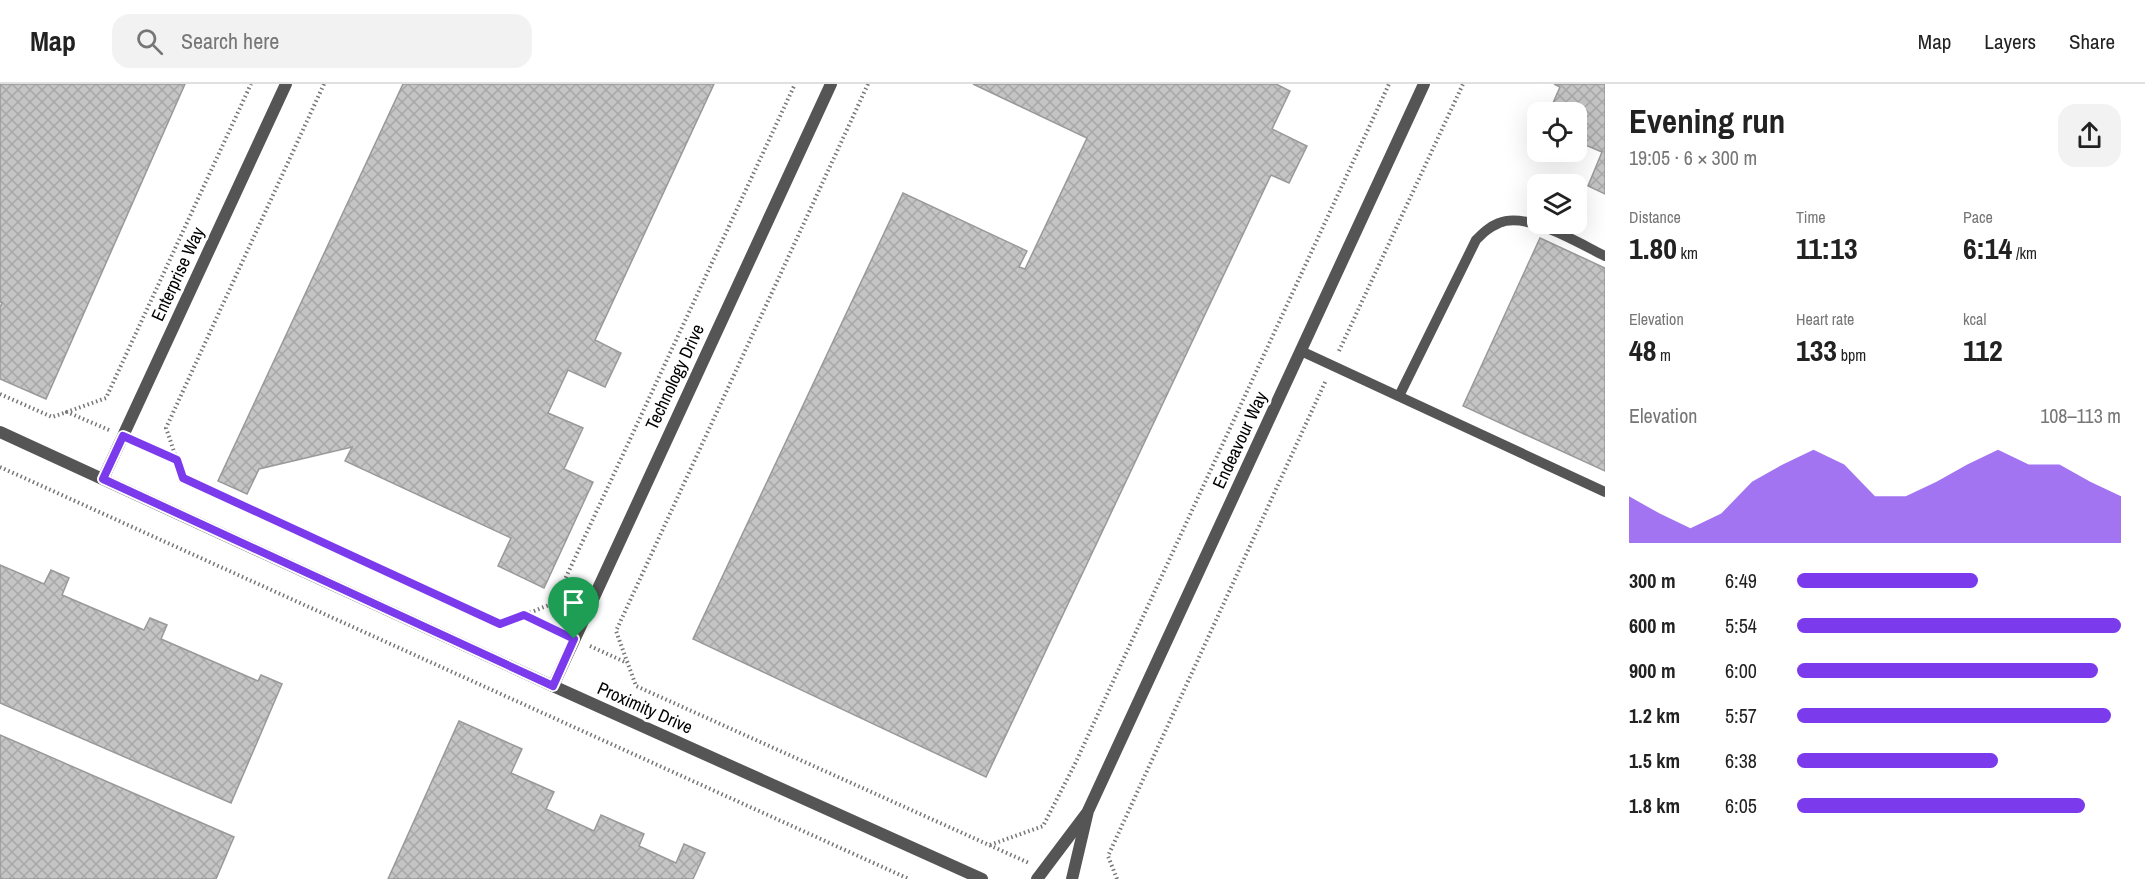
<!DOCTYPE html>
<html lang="en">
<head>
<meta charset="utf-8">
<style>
	:root { --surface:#fff; --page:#f2f2f2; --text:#222; --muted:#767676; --line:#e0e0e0; --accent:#7c3aed }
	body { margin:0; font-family:"Archivo Narrow",sans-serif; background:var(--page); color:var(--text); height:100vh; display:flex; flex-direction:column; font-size:22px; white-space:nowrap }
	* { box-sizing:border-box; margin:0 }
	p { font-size:20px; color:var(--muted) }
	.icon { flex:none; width:33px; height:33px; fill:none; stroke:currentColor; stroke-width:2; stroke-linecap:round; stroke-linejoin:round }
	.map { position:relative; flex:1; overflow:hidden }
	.sheet { display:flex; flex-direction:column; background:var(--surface); width:540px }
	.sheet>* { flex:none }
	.tools { position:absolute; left:1527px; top:18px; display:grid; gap:12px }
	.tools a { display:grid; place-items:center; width:60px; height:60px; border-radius:12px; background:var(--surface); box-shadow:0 6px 24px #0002; font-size:30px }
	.pin { position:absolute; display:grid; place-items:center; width:51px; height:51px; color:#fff; margin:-62px -26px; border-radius:50% 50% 50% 0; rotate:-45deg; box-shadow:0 0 6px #0007 }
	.pin .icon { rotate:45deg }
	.round { display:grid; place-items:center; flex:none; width:63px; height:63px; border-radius:18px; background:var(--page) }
	.head { display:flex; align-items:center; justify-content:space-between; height:102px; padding:0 24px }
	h1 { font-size:33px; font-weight:700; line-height:45px }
	.stats { display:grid; grid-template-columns:repeat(3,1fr); gap:9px; height:102px; padding:6px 24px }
	.stats div { display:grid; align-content:center }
	.stats b { font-size:30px; font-weight:700 }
	.stats small { font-size:16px; font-weight:400 }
	.stats p { font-size:16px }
	.chart { height:168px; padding:12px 24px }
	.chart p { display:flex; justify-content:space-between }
	.chart svg { width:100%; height:108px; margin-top:6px; fill:var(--accent); opacity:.7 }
	ul { padding:0 24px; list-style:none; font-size:20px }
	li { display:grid; grid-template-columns:96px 72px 1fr; align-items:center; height:45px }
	li i { height:15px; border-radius:8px; background:var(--accent) }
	header { display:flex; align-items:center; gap:36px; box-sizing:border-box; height:84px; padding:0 30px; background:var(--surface); border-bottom:2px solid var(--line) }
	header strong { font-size:28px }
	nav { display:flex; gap:33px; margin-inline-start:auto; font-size:21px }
	.search { width:420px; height:54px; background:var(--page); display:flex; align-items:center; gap:15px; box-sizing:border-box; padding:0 21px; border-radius:18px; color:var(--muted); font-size:22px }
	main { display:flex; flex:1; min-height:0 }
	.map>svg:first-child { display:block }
</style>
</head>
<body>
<header>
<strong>Map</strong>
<div class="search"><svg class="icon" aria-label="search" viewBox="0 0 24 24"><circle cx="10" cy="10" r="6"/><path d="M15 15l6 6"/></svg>Search here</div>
<nav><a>Map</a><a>Layers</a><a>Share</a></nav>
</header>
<main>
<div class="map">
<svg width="1605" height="795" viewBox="0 0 1605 795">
	<defs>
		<pattern id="building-cross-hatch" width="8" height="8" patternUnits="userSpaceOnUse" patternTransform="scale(1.5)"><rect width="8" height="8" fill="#c4c4c4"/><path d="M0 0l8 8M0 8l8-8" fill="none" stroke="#a7a7a7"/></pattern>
	</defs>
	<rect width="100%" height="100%" fill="#fff"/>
	<g fill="url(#building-cross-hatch)" stroke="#999" stroke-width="1.5">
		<path d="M0,0H185L46,315L0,295V223L2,219L0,218Z"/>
		<path d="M403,0H714L595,256L621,269L605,303L568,286L548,329L583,344L564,385L593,398L544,504L498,482L511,454L345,377L352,363L259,385L247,410L218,397Z"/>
		<path d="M973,0H1276L1290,7L1272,45L1307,62L1289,99L1271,91L986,693L693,555L903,109L1027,167L1019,183L1025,185L1087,54Z"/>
		<path d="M1554,0H1605V110L1588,102L1602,68L1576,57V28H1549L1560,3Z"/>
		<path d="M1540,154L1605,184V387L1463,322Z"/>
		<path d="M0,481L44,500L51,486L69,494L62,511L144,546L150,534L167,541L161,555L258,597L261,591L282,600L231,719L0,619Z"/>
		<path d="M459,637L522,665L511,689L554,708L546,725L594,747L601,731L644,750L639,762L676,779L684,760L705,769L693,795H388Z"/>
		<path d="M0,651L234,753L216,795H0Z"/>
	</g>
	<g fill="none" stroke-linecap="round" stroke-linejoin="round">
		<g stroke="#777" stroke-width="4" stroke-dasharray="1.5 3" stroke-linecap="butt">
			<path d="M324,0L166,344L183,394L500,540L524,531"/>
			<path d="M868,0L616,547L636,602L1029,779"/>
			<path d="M1339,267L1463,0"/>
			<path d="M0,310L52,333L67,328"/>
			<path d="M109,346L67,328L106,314L251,0"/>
			<path d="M137,358L177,376"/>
			<path d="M0,383L909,795"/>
			<path d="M559,548L524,531L554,519L795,0"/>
			<path d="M590,562L627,579"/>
			<path d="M990,761L1043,742L1074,682L1389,0"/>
			<path d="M1117,795L1108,772L1326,296"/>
		</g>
		<g stroke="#555" stroke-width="10">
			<path d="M1301,267L1605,408"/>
			<path d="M1399,312L1476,156C1483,149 1489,143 1499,139C1527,127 1578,159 1605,172"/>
		</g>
		<g stroke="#555" stroke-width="12">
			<path d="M0,348L553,602L982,795"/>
			<path d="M103,395L286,0"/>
			<path d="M553,602L831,0"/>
			<path d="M1037,795L1086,730"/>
			<path d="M1072,795L1088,727L1424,0"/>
		</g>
	</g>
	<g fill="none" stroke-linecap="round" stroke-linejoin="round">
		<g stroke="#fff" stroke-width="12">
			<path id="route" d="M123,352L177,376L183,394L500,540L524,531L574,555L553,602L103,395Z"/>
		</g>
		<use href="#route" stroke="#7c3aed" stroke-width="8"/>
	</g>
	<g text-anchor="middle" stroke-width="6" stroke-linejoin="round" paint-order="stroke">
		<g font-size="18" fill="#000" stroke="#fff">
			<text transform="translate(178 190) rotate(-65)" y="6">Enterprise Way</text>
			<text transform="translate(675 293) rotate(-65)" y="6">Technology Drive</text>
			<text transform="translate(1240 356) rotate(-65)" y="6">Endeavour Way</text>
			<text transform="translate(645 624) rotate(24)" y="6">Proximity Drive</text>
		</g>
	</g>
</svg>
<div class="tools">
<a><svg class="icon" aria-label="locate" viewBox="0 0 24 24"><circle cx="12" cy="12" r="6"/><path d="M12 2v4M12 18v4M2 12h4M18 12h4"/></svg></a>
<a><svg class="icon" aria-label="layers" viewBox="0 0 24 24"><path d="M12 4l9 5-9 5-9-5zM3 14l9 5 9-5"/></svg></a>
</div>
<div class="pin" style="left:574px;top:555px;background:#1e9e55"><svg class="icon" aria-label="arrive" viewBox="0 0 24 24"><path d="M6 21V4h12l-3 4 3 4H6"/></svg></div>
</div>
<section class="sheet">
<div class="head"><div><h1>Evening run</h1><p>19:05 · 6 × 300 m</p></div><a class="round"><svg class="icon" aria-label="share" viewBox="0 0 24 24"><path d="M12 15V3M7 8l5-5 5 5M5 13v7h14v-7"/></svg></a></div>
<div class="stats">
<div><p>Distance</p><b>1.80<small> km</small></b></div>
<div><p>Time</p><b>11:13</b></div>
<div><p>Pace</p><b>6:14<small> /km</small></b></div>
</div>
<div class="stats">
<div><p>Elevation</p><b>48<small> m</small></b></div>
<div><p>Heart rate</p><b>133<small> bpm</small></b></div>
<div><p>kcal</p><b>112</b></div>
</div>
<div class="chart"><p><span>Elevation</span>108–113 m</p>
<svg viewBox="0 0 160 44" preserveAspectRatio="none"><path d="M0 44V25L10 32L20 38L30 32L40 19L50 12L60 6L70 12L80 25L90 25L100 19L110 12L120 6L130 12L140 12L150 19L160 25V44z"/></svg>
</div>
<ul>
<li><b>300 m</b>6:49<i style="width:56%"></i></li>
<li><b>600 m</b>5:54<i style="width:100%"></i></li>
<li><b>900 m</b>6:00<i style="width:93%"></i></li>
<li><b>1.2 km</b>5:57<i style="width:97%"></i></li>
<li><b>1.5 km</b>6:38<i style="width:62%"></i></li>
<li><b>1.8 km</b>6:05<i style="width:89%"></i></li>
</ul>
</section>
</main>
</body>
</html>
